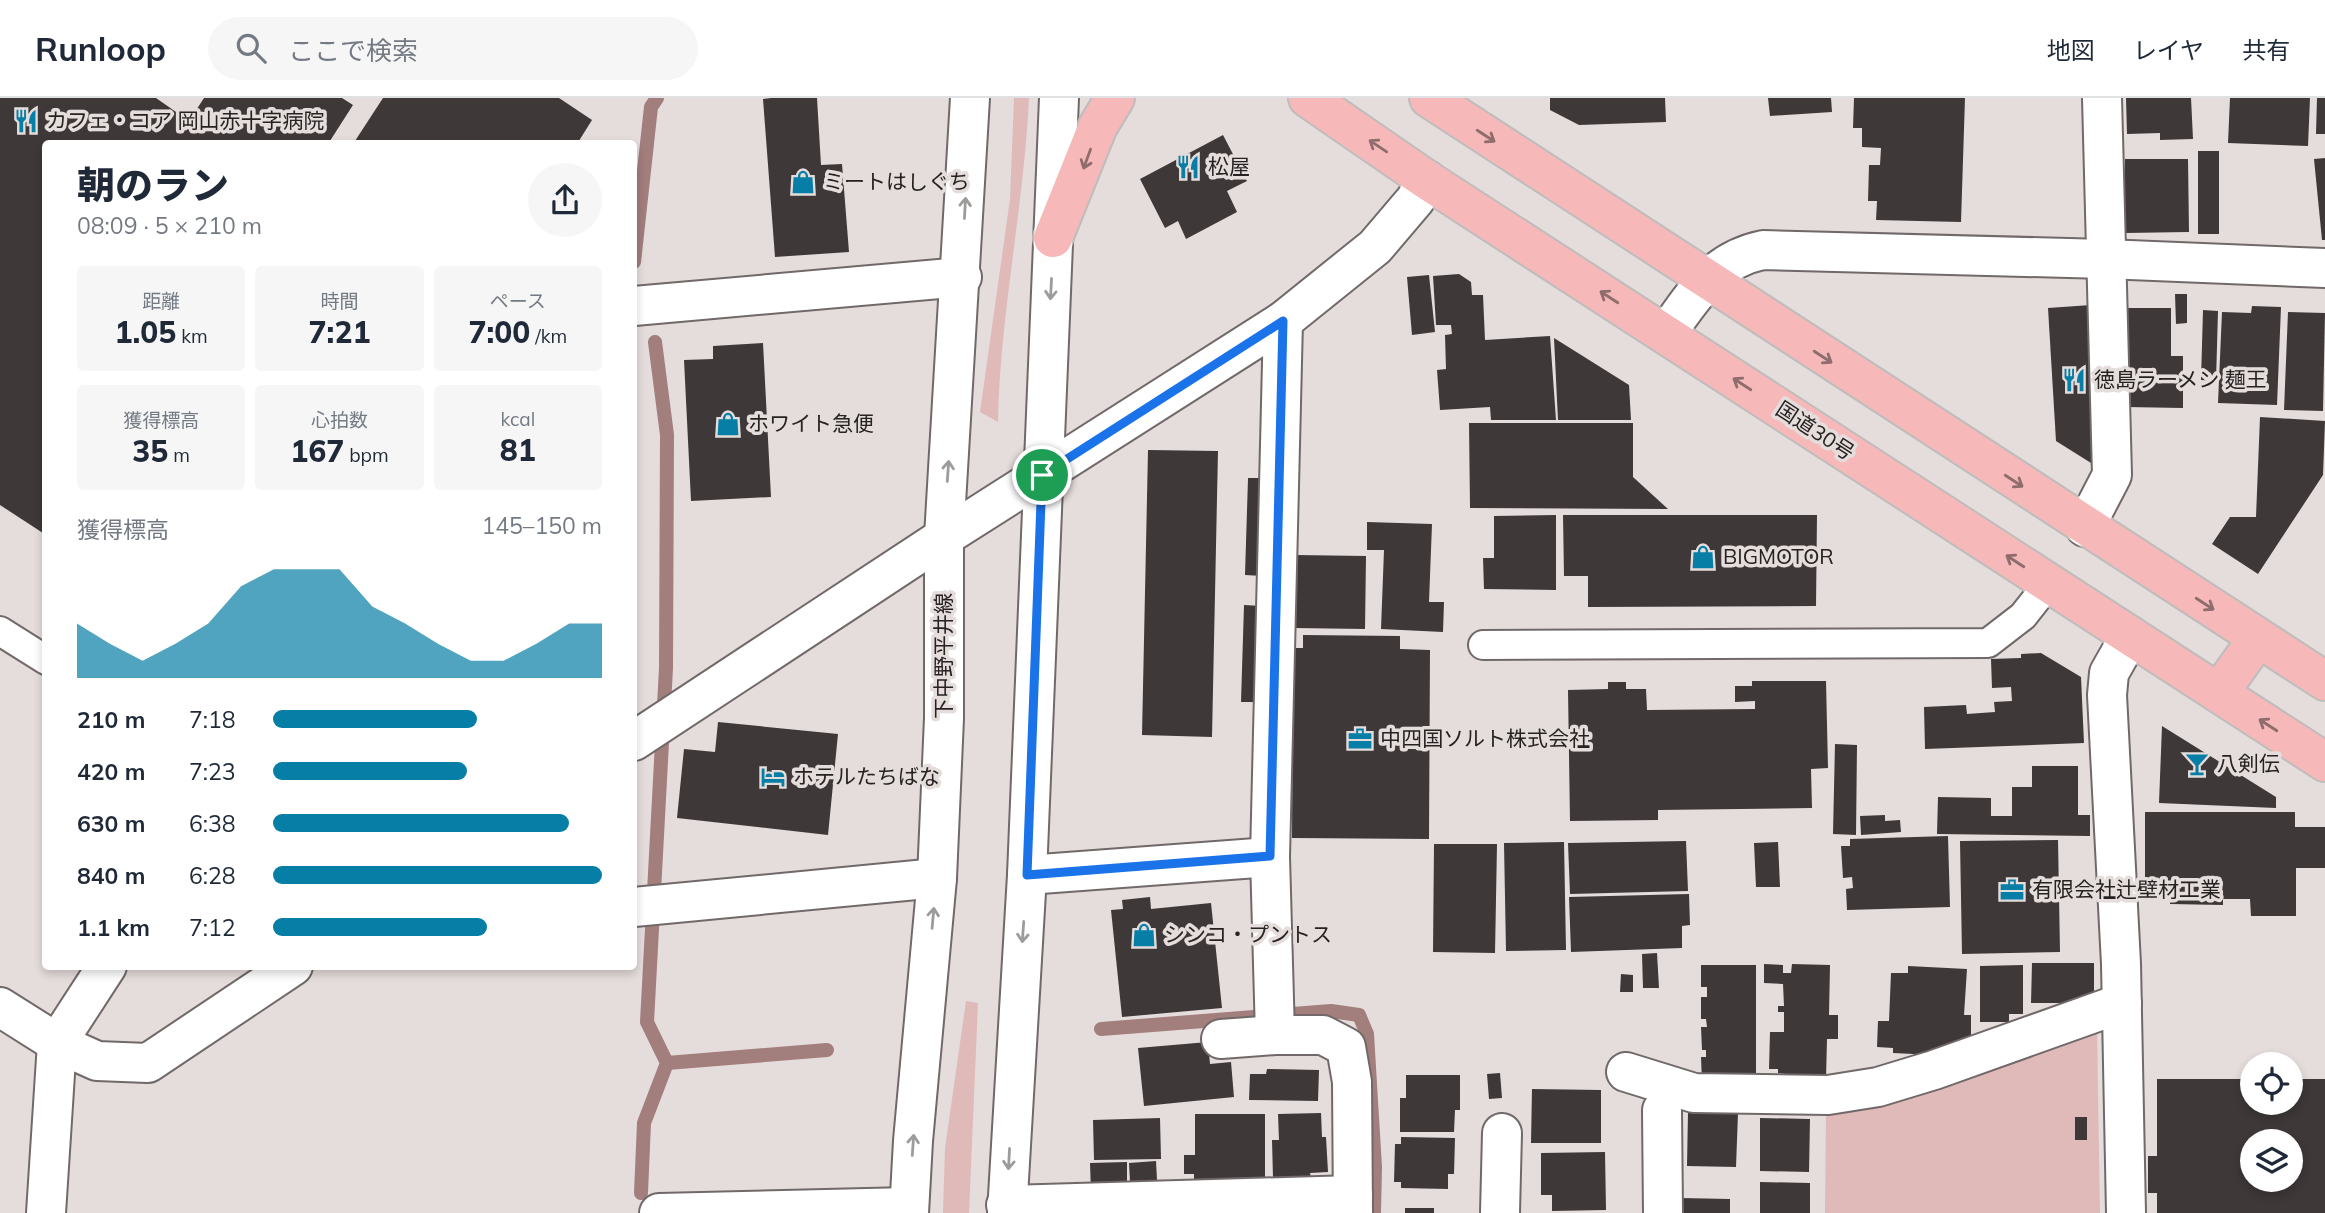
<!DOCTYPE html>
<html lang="ja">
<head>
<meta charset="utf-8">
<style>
	:root { --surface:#fff; --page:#f6f6f7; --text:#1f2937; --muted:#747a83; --line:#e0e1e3; --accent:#077ea5 }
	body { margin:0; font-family:Mulish,"Noto Sans JP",sans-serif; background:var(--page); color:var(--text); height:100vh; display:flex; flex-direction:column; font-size:26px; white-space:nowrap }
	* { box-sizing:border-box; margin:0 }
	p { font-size:23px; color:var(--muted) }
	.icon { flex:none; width:38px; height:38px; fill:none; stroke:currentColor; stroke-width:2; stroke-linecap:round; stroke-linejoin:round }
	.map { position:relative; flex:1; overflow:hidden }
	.drawer { position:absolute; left:42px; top:42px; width:595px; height:830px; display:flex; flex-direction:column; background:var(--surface); border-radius:7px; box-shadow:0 4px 10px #0003 }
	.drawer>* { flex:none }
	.controls { position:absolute; left:2240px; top:954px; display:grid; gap:14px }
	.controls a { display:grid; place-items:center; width:63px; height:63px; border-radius:50%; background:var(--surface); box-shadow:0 4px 10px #0003; font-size:35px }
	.pin { position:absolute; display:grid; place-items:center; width:60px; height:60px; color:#fff; margin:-30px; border:4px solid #fff; border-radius:50%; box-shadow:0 2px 7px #0007 }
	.round { display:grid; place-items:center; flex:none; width:74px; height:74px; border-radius:37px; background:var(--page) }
	.head { display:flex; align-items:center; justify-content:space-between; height:119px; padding:0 35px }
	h1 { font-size:38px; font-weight:800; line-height:52px }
	.stats { display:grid; grid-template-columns:repeat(3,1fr); gap:10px; height:119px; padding:7px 35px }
	.stats div { display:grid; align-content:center; border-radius:7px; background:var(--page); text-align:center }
	.stats b { font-size:30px; font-weight:800 }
	.stats small { font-size:19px; font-weight:400 }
	.stats p { font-size:19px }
	.chart { height:196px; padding:14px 35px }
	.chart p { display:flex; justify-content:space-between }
	.chart svg { width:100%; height:126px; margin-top:7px; fill:var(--accent); opacity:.7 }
	ul { padding:0 35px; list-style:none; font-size:23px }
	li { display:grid; grid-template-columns:112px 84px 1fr; align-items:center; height:52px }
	li i { height:18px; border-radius:9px; background:var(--accent) }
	header { display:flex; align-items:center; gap:42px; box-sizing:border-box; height:98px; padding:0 35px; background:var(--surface); border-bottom:2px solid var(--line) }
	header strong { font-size:33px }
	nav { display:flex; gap:38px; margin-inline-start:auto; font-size:24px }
	.search { width:490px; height:63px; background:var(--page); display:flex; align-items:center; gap:18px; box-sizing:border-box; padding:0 24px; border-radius:38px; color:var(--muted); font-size:26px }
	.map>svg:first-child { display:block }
</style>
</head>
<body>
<header>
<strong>Runloop</strong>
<div class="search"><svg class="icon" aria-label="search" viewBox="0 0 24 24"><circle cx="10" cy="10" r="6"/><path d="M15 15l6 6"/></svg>ここで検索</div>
<nav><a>地図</a><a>レイヤ</a><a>共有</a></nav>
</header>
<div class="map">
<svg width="2325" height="1115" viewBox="0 0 2325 1115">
	<rect width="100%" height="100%" fill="#e5dddc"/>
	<g fill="#e0b9b9">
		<path d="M1014,0H1029C1024,109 1000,215 998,324L980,314L1010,101Z"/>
		<path d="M966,903L978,905L969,1115H943L945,1050Z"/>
		<path d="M2097,930L2100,1115H1825L1826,1012Z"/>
	</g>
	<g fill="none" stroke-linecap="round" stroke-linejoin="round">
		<g stroke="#a27e7d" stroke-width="14">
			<path d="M634,164L651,9L657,0"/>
			<path d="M1101,931L1331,913L1359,917L1367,936L1375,1069L1374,1115"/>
			<path d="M667,965L827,952"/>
			<path d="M641,1095L644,1025L667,965L647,924L666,570L667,337L655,244"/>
		</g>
	</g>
	<g fill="#3f3838" fill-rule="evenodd">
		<path d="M0,0H156L189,23L204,0H342L353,7L328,46H46V437L0,407Z"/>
		<path d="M383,0H559L592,22L577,46H353Z"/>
		<path d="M771,0H817L821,67L842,66L849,154L775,159L763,1Z"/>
		<path d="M1550,0H1665L1666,24L1579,27L1550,12Z"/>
		<path d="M1768,0H1831L1832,14L1770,18Z"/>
		<path d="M1854,0H1965L1961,124L1876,122L1877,103H1868L1869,67H1880L1881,50L1862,49V30H1853Z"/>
		<path d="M2126,0H2191L2193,41L2160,42V35L2127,36Z"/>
		<path d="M2230,0H2310L2308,48L2228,45Z"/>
		<path d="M2317,0H2325V36H2316Z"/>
		<path d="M1223,37L1247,83L1227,93L1237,114L1186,141L1178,123L1165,130L1140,81Z"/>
		<rect x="2198" y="53" width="21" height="83"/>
		<path d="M2325,60V142H2322L2314,61Z"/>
		<path d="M2125,61H2188L2189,134L2125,135Z"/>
		<path d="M1459,176L1471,184L1472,197H1483L1485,242L1550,238L1556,322H1491L1490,309L1440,312L1437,272L1446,271L1445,237L1452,236L1451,227H1436L1433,178Z"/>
		<path d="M1429,177L1435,234L1412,237L1407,179Z"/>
		<path d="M2175,196H2187V225L2176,226Z"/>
		<path d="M2091,207L2099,370L2056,343L2048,210Z"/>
		<path d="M2252,208L2281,209L2277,307L2218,305L2222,214L2251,215Z"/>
		<path d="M2128,210H2171V258H2183V310L2126,309Z"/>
		<path d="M2203,212L2218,213L2216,283L2201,282Z"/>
		<path d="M2288,214L2325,215L2323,313L2284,312Z"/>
		<path d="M1554,240L1629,287L1631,322H1558Z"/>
		<path d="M763,245L771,399L691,403L684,262L713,261V248Z"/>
		<path d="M2260,319L2325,323L2323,377L2258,476L2212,446L2230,419H2256Z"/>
		<path d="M1469,325H1633V379L1668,411L1470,410Z"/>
		<path d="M1148,352L1218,353L1212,639L1142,637Z"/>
		<path d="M1248,380H1266L1263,478L1245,477Z"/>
		<path d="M1556,417V492L1484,491L1483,460H1494V418Z"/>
		<path d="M1563,417H1817L1816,508L1588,509V478H1564Z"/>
		<path d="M1367,424L1432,426L1429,504H1444L1443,534L1381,531L1384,452H1367Z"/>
		<path d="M1295,457L1366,458L1365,531L1294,530Z"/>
		<path d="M1244,507L1262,508L1259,604H1241Z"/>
		<path d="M1303,537L1400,538V551L1430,552L1429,741L1292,740L1293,550H1303Z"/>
		<path d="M2041,555L2081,579L2084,645L1925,651L1924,609L1966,607L1967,616L1995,614L1994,604L2012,603L2011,589L1992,590L1991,561L2021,560V556Z"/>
		<path d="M1752,583H1826L1828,670L1811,671L1812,710L1658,712V722L1570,723L1568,592L1608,591V584H1626V591H1646L1647,612L1755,611V603L1735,604V588H1752Z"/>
		<path d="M718,624L838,636L828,737L677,720L684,651L715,654Z"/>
		<path d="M2162,628L2276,699V710L2159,705Z"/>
		<path d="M1835,646L1857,647L1856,737L1833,736Z"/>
		<path d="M2032,668H2078V717H2090V738L1937,736L1938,699L1991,700V718H2012V689H2032Z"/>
		<path d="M2145,714H2295V729H2325V770H2296V818H2251L2250,801H2223V807L2170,806V800H2145Z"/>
		<path d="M1885,717V723L1900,722L1901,734L1861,737L1860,718Z"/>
		<path d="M1948,738L1950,809L1847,812L1846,791L1853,790L1852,779L1843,780L1841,748H1850V741Z"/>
		<path d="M2058,742L2060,854L1962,856L1960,743Z"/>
		<path d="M1686,743L1688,793L1570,796L1568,745Z"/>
		<path d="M1564,744L1566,852L1506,853L1504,745Z"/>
		<path d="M1778,744L1780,789H1756L1754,745Z"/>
		<path d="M1434,746H1497L1495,855L1433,854Z"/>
		<path d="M1689,796L1690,827L1682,828V850L1571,854L1569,799Z"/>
		<path d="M1150,799L1151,811L1211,805L1222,910L1122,919L1111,812L1123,811L1122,802Z"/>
		<path d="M1657,855L1659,890H1643L1642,856Z"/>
		<path d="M2032,865H2094V899H2080V905H2031Z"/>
		<path d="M1764,866L1783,867V875H1791L1792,866L1830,867L1829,917H1838V941H1827L1826,981L1785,980L1786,976L1778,975V971H1769L1770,934H1784V914H1778V908H1784L1783,886L1764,885Z"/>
		<path d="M1701,867H1756V985H1702L1701,959H1706V952H1702L1701,929H1707L1706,921H1701V899H1707V889H1701Z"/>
		<path d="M2023,867V916H2009V924H1980V868Z"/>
		<path d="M1908,868L1967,871L1964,917H1971V944L1954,943V958L1893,955V950L1877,949L1878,923H1889L1891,875H1908Z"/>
		<path d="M1621,876L1633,877V894H1620Z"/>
		<path d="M1208,944L1210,966L1231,964L1234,999L1144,1008L1138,950Z"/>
		<path d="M1267,971L1319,972L1318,1003L1249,1002L1250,976H1266Z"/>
		<path d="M1500,975L1502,1000L1489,1001L1487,976Z"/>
		<path d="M1406,977H1460V1012H1455L1454,1034H1400V1000H1406Z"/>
		<path d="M2157,981H2252V1004H2291V981H2325V1115H2157V1095H2148V1058H2157ZM2252,1043H2291V1082H2252Z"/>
		<path d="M1532,991L1601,992V1045H1531Z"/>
		<path d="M1688,1014L1738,1015L1736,1069L1687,1068Z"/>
		<path d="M1321,1015L1322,1039H1326L1328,1074L1310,1075L1311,1079L1273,1080L1272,1042H1279L1278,1016Z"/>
		<path d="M1195,1016H1265V1083L1194,1084V1076H1184V1057H1195Z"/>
		<rect x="2075" y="1019" width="12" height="23"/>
		<path d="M1160,1020L1161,1061L1094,1062L1093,1022Z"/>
		<path d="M1760,1020L1810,1021L1809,1074L1760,1073Z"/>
		<path d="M1401,1039L1455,1040L1454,1076H1448V1091L1401,1090V1084H1394L1395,1046H1401Z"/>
		<path d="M1605,1054L1606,1112L1552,1113V1097H1541V1055Z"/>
		<path d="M1156,1063L1157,1082L1130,1084L1129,1065Z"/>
		<path d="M1127,1064V1092L1091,1094L1090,1065Z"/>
		<path d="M1760,1084L1810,1085V1115H1760Z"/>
		<path d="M1680,1100L1730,1101V1115H1680Z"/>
		<rect x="1405" y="1110" width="29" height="5"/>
	</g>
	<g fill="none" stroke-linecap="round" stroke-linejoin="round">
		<g stroke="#716969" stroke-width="32">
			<g id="service">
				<path d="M0,533L46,562"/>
				<path d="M1483,547L1988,545L2023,518L2049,485"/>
			</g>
		</g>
		<g stroke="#716969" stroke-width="42">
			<g id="minor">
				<path d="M634,208L962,179"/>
				<path d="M1283,223L1270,759L1275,937H1323L1346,949L1352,984L1353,1115"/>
				<path d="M1666,236C1694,197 1714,162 1763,152L2105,161L2325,170"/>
				<path d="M2085,429L2112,377L2102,0"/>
				<path d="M634,643L944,439L1283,223L1375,149L1415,102L1427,82"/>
				<path d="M1027,777L1270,759"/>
				<path d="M634,809L937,780"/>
				<path d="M0,909L57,945L97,963L148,965L293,868"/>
				<path d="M1221,941L1275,937"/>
				<path d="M1626,974L1694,995L1828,997L1878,989L1934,972L2122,905"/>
				<path d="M1662,1012L1663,1115"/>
				<path d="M1006,1107L1353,1097"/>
				<path d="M46,1115L57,945L107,868"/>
				<path d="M659,1115L909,1109"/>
				<path d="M1500,1115L1502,1035"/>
				<path d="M2126,1115L2121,866L2107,597L2109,575L2130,538"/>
			</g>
		</g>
		<g stroke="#716969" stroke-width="42">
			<g id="tertiary">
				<path d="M909,1115L913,1043L937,780L944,620V439L970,0"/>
				<path d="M1007,1115L1027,777L1059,0"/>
			</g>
		</g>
		<g stroke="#bebdbc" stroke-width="42">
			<g id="trunk">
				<path d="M1308,0L1427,82L2325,664"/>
				<path d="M1429,0L2325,583"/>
				<path d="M1053,140L1098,28L1115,0"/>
				<path d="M2219,595L2258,540"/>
			</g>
		</g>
		<use href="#service" stroke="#fff" stroke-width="28"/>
		<use href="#minor" stroke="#fff" stroke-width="38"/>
		<use href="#tertiary" stroke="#fff" stroke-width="38"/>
		<use href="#trunk" stroke="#f6b8b8" stroke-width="38"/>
	</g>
	<defs><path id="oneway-shaft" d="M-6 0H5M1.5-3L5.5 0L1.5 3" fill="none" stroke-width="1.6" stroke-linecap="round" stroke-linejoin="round" transform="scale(1.75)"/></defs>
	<g stroke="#8e6d6c">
		<use href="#oneway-shaft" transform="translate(1486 38) rotate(33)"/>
		<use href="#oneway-shaft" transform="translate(1378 48) rotate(-146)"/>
		<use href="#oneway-shaft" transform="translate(1087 61) rotate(110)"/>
		<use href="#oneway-shaft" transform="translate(1609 199) rotate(-147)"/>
		<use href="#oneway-shaft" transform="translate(1823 259) rotate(33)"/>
		<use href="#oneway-shaft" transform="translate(1742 286) rotate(-147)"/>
		<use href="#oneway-shaft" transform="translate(2014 383) rotate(33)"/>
		<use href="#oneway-shaft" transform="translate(2015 463) rotate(-147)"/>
		<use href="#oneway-shaft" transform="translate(2205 506) rotate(33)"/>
		<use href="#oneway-shaft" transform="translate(2268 627) rotate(-147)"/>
	</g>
	<g stroke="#9d9c9b">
		<use href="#oneway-shaft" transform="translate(965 110) rotate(-87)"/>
		<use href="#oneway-shaft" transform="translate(1051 191) rotate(93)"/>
		<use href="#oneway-shaft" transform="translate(948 373) rotate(-86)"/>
		<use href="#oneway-shaft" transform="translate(933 820) rotate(-85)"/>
		<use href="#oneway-shaft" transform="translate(1023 834) rotate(94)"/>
		<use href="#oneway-shaft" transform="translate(913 1047) rotate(-86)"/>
		<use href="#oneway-shaft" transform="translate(1009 1061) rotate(93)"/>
	</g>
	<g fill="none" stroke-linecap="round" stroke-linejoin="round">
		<g stroke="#fff" stroke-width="14">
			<path id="route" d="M1283,223L1270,758L1027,777L1042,377Z"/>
		</g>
		<use href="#route" stroke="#1a73e8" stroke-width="9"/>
	</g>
	<defs>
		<g id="restaurant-bare" transform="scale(1.89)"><path d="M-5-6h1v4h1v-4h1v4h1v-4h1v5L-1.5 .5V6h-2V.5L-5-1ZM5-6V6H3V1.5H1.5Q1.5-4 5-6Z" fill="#077ea5" stroke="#e5dddc" stroke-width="2.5" paint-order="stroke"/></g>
		<g id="shop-bare" transform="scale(1.89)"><path d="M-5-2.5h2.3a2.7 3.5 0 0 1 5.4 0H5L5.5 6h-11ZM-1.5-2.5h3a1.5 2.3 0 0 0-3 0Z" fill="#077ea5" stroke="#e5dddc" stroke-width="2.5" paint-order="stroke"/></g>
		<g id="office-bare" transform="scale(1.89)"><path d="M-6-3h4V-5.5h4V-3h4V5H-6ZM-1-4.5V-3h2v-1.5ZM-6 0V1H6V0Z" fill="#077ea5" stroke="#e5dddc" stroke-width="2.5" paint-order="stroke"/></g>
		<g id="bar-bare" transform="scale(1.89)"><path d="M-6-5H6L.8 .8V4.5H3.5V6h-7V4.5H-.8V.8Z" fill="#077ea5" stroke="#e5dddc" stroke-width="2.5" paint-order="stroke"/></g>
		<g id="hotel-bare" transform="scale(1.89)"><path d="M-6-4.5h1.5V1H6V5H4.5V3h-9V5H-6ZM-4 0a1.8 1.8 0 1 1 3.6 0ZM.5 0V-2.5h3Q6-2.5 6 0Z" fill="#077ea5" stroke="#e5dddc" stroke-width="2.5" paint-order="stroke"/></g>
	</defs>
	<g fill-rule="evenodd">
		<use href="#restaurant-bare" x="26" y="23"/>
		<use href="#restaurant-bare" x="1188" y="69"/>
		<use href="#shop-bare" x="803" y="84"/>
		<use href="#restaurant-bare" x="2074" y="282"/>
		<use href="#shop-bare" x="728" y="326"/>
		<use href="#shop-bare" x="1703" y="459"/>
		<use href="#office-bare" x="1360" y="641"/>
		<use href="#bar-bare" x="2197" y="666"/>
		<use href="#hotel-bare" x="773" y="679"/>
		<use href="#office-bare" x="2012" y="792"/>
		<use href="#shop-bare" x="1144" y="837"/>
	</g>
	<g text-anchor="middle" stroke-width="7" stroke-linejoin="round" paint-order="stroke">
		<g font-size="21" fill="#252221" stroke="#e5dddc" text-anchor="start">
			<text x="46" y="30">カフェ・コア 岡山赤十字病院</text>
			<text x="1208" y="76">松屋</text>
			<text x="823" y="91">ミートはしぐち</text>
			<text x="2094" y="289">徳島ラーメン 麺王</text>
			<text x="748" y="333">ホワイト急便</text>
			<text x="1723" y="466">BIGMOTOR</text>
			<text x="1380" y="648">中四国ソルト株式会社</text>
			<text x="2217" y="673">八剣伝</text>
			<text x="793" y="686">ホテルたちばな</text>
			<text x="2032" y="799">有限会社辻壁材工業</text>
			<text x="1164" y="844">シンコ・プントス</text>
		</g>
		<g font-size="21" fill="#252221" stroke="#e5dddc">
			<text transform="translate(1815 333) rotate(33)" y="7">国道30号</text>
			<text transform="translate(944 558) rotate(-90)" y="7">下中野平井線</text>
		</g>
	</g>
</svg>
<div class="controls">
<a><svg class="icon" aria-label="locate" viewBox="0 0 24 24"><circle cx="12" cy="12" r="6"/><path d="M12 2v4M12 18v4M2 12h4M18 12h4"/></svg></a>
<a><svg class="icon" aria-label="layers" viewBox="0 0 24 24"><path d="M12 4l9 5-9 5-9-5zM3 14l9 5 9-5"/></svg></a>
</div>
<div class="pin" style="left:1042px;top:377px;background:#1e9e55"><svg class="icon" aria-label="arrive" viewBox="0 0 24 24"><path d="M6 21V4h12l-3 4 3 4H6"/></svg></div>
<section class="drawer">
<div class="head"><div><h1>朝のラン</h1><p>08:09 · 5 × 210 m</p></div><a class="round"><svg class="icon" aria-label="share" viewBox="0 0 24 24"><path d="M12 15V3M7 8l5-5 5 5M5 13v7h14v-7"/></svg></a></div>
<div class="stats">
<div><p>距離</p><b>1.05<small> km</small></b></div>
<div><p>時間</p><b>7:21</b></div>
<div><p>ペース</p><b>7:00<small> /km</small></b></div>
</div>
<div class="stats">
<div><p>獲得標高</p><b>35<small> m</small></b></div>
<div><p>心拍数</p><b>167<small> bpm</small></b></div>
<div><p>kcal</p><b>81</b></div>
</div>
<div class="chart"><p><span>獲得標高</span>145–150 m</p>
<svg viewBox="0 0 160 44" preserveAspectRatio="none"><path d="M0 44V25L10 32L20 38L30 32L40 25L50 12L60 6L70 6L80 6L90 19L100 25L110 32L120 38L130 38L140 32L150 25L160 25V44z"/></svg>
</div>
<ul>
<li><b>210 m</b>7:18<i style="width:62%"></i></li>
<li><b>420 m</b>7:23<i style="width:59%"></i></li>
<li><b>630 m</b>6:38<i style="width:90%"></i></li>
<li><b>840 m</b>6:28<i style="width:100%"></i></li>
<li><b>1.1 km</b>7:12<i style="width:65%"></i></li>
</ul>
</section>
</div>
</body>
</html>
